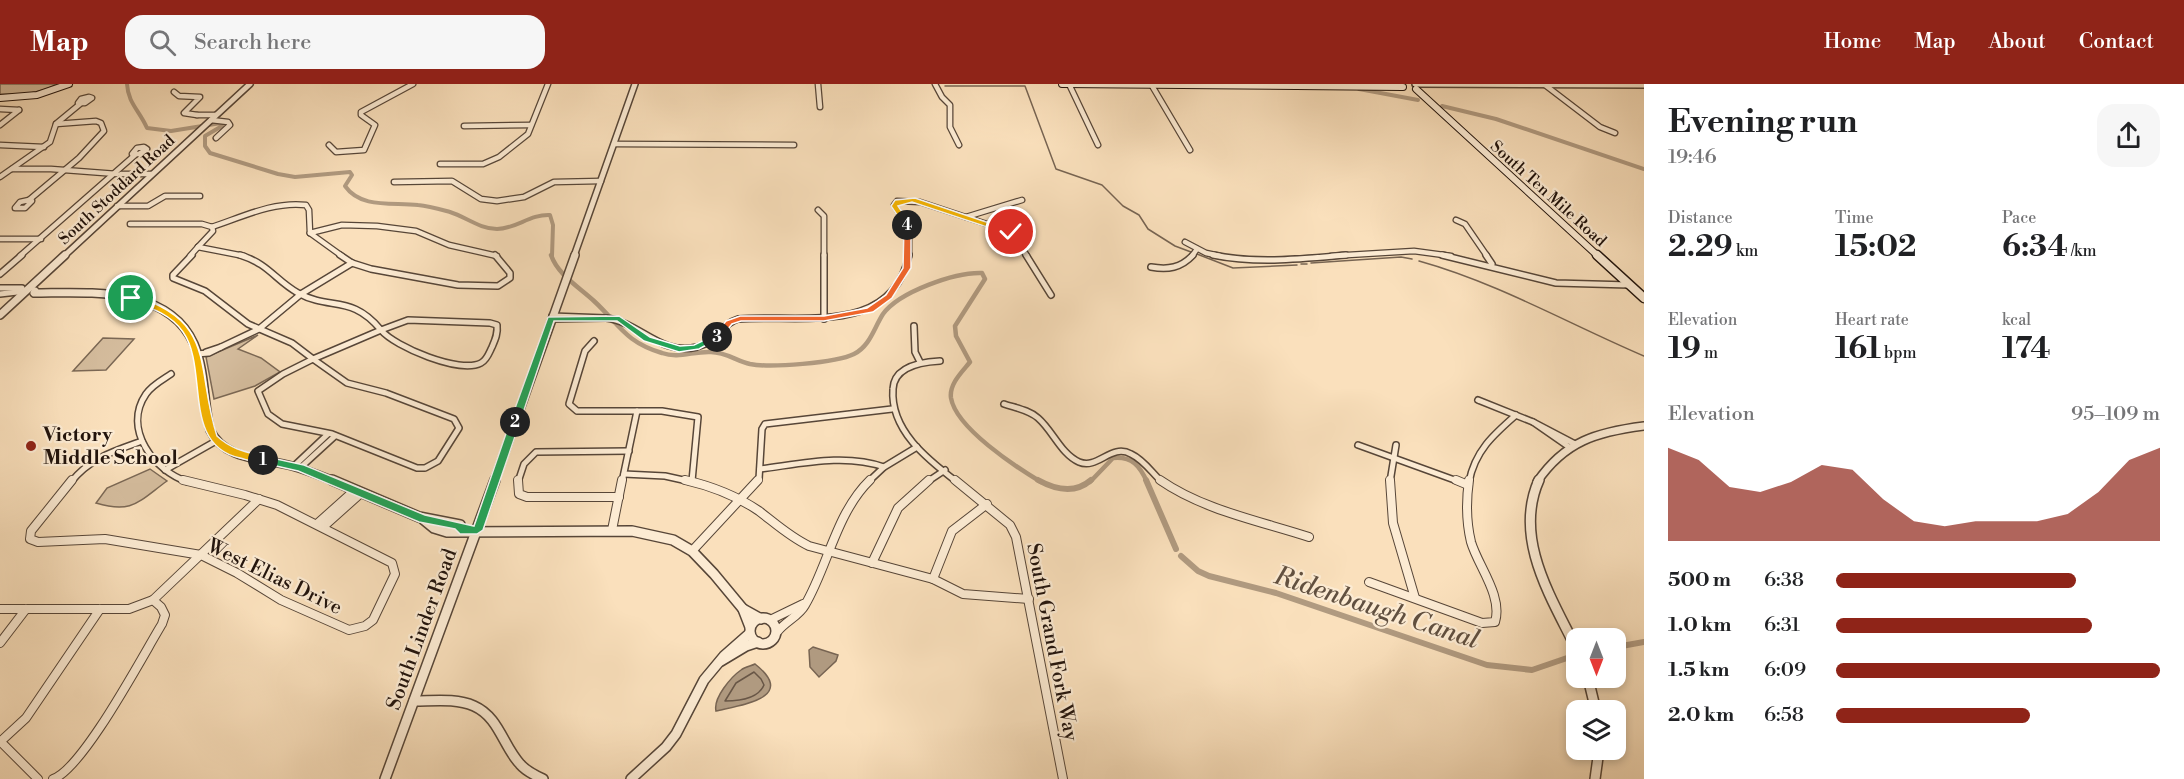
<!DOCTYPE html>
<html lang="en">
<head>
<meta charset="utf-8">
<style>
	:root { --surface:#fff; --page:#f6f6f6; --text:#202124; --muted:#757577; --accent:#8f2418 }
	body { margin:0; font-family:"Libre Bodoni",serif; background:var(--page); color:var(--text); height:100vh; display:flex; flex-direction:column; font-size:22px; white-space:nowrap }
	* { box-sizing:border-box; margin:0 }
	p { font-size:20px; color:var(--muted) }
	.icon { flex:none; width:33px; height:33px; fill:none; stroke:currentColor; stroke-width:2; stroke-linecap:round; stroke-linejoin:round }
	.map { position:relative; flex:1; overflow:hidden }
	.sheet { display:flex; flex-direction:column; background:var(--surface); width:540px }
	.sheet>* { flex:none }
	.needle { width:39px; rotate:180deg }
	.controls { position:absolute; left:1566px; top:544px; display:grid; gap:12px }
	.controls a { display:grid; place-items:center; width:60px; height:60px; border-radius:12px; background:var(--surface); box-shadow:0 3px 9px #0003; font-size:30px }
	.pin { position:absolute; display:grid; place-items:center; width:51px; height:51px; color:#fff; margin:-26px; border:3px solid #fff; border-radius:50%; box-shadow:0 2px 6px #0007 }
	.km { position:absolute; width:30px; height:30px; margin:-15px; border-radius:50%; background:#222; color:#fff; font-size:16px; line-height:30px; text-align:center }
	.round { display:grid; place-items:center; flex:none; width:63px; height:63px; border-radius:18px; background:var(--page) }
	.head { display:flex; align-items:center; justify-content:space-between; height:102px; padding:0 24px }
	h1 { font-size:33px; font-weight:700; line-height:45px }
	.figures { display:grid; grid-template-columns:repeat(3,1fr); gap:9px; height:102px; padding:6px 24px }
	.figures div { display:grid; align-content:center }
	.figures b { font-size:30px; font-weight:700 }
	.figures small { font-size:16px; font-weight:400 }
	.figures p { font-size:16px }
	.chart { height:168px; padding:12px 24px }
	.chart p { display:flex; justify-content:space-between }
	.chart svg { width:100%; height:108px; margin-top:6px; fill:var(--accent); opacity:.7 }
	ul { padding:0 24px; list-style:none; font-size:20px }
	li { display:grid; grid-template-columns:96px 72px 1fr; align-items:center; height:45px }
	li i { height:15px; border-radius:8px; background:var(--accent) }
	header { display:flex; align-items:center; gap:36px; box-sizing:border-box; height:84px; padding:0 30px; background:var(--accent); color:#fff }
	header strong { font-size:28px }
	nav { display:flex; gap:33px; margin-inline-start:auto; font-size:21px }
	.search { width:420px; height:54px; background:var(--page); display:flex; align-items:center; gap:15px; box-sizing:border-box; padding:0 21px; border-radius:18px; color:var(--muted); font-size:22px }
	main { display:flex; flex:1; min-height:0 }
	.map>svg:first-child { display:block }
</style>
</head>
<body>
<header>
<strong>Map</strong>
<div class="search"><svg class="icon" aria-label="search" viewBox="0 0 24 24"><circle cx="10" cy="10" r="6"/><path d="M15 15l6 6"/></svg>Search here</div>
<nav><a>Home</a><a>Map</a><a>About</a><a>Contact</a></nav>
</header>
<main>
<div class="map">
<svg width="1644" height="695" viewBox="0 0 1644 695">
	<rect width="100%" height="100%" fill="#fae0bc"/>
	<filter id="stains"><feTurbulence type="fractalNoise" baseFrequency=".00333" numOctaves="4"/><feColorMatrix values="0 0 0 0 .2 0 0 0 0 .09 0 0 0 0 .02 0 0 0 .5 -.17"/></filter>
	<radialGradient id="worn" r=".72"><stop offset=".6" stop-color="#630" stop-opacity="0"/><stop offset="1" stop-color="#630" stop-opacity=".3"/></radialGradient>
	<g fill="#d5bd9e" stroke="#7b6855" stroke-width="1.5">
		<path d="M0,0H57C39,10 20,11 0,10Z"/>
		<path d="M258,251L238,265L261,274L280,288L255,302L214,315L206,273Z"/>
		<path d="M103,254L134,255L106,286L73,287Z"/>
		<path d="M150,385L167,397C138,418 132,430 96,419L107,404Z"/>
	</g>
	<g fill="#b09a80" stroke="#776452" stroke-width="1.5">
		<path d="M813,563L838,571L836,577L819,593L810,583L809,566Z"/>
		<path d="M755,580C798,614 741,621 716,627C713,614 731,593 741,586C745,583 751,582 755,580Z"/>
	</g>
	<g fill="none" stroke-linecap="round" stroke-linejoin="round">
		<path stroke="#685646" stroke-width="1.5" d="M754,588L761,595L764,601C758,615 739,617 725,617L736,599Z"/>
		<g stroke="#776452" stroke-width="1.5">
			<path d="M945,2H1025L1056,85L1102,101L1123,122L1139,131L1148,145L1175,162L1191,168"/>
			<path d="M1197,170L1233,184L1297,181"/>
			<path d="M1419,177C1498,199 1569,240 1644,272"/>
			<path d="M1311,179L1401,173L1412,175"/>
			<path d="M1301,180H1307"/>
		</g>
		<g stroke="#b09a80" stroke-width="4">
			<path d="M127,0C128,19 139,26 147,44L171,47L221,39L222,42L205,52V62L210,69L278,90L295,93L350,88L352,91L345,102C361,125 393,118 418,121C429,122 439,125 450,128C466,133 480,145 497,145C516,145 530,130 550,131L553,141L552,172"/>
			<path d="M1359,5L1418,16"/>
			<path d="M1442,22L1496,35L1644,85"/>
		</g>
		<g stroke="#b09a80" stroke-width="4.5">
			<path d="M551,171C558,191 579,203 594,217C619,240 625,258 662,269C679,275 693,267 711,268C725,268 737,277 750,280C770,284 836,279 854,270C870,262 874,244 883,230C899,208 955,188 982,189L985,195L955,242L956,252L970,278C962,288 949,300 951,314C956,344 1016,383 1041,398"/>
			<path d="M1090,398L1113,374C1132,372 1140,382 1147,398"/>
		</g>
		<g stroke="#b09a80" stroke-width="6">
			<path d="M1038,396C1056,406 1075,410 1091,396"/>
			<path d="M1146,396L1176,465"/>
			<path d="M1181,472L1198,487L1209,492L1276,509L1487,581L1532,586L1567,574"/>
			<path d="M1616,563L1644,558"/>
		</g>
		<g stroke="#574638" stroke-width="7">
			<g id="minor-far2">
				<path d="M818,0L820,23"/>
				<path d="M935,0L942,13L950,21V43L959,61"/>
				<path d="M1069,0L1098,61"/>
				<path d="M1151,0L1190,66"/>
				<path d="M1545,1L1600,43L1615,49"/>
				<path d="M174,8L179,12L200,13L184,29L197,31"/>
				<path d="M89,13L92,14L85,19H78L81,15Z"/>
				<path d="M0,25L19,26"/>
				<path d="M197,31H216"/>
				<path d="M211,36L228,38L230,41L216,54"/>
				<path d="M57,39L80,20"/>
				<path d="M0,41L19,26"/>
				<path d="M464,42L531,41"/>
				<path d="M614,60L794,61"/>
				<path d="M0,61L44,63"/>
				<path d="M329,61L336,68L364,66L375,41L361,31V28L413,0"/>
				<path d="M144,63L147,65L139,70H132L137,64Z"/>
				<path d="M440,80H483L499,73L528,50L548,0"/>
				<path d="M12,85H51L117,90"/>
				<path d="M121,90H152"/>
				<path d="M0,93L50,58L56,40"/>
				<path d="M394,98L452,97L481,115L497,117L524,113L554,98L601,97"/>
				<path d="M29,116L79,74L104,47L101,39L96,37L56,40"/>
				<path d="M29,116L32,117L25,124H15L20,118Z"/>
				<path d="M117,122H148L165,112H200"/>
				<path d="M818,126L824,132V172"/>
				<path d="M966,133L1022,116"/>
				<path d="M1456,136L1465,140L1487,172"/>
				<path d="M130,140H202L212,143"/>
				<path d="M212,143C242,133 274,117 306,121L309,126L310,149"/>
				<path d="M310,149L342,172"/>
				<path d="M310,149L342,141L377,142L416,147L449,161L497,172"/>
				<path d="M0,155H41"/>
				<path d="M1185,158L1206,169L1220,172"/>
				<path d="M198,163L244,172"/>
				<path d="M198,163L213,147L212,143"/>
				<path d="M20,172L135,71"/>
				<path d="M190,172L198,163"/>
				<path d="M909,172V145L894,121L897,117L920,118L1011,148L1027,172"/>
				<path d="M1192,172L1197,165"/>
				<path d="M1331,172L1414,167L1451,172"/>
			</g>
		</g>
		<g stroke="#574638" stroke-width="8">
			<g id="minor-far1">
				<path d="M192,171L173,191V194L205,207L248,240L292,259L313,275"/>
				<path d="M240,171C269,180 275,196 298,209C331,227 351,210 381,246"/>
				<path d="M340,171L352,179L371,185L458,201L498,202L510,194V189L495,171"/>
				<path d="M824,171V235"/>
				<path d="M1026,171L1051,211"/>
				<path d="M1213,171C1257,180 1301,175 1346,171"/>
				<path d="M1442,171L1556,199L1629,201"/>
				<path d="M1486,171L1492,180"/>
				<path d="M1151,183C1168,186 1181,184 1193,171"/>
				<path d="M0,190L22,171"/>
				<path d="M0,204H22"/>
				<path d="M0,210L26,207"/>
				<path d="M606,234C640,238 660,272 697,263C719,257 721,240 738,235C799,230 892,253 909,171"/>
				<path d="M551,235L606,234L552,232"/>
				<path d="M408,236L490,239L497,241C498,250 495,256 492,263C489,269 487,276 481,279C460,290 395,263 381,246Z"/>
				<path d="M914,242L915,268L920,278"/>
				<path d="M594,257L585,267L569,320L577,327H662L698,333L692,397"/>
				<path d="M221,263L259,245L301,210L352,179"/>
				<path d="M196,270L209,269L221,263L206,268"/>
				<path d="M313,275L347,299L386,309L454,335L459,344L438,377L425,384H417L332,350L282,340L268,330L258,307L283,290Z"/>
				<path d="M313,275L381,246"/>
				<path d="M940,277C921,278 894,282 893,305C890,346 927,375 957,398"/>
				<path d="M171,290C162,296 152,301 146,310C122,345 154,387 188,398"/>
				<path d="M1478,316L1533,338"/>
				<path d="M1004,320C1016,324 1029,326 1038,334C1053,347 1061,370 1079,378C1098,386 1111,359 1131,370C1144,376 1152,389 1162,398"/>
				<path d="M1358,361L1460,398"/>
				<path d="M1569,363L1533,338L1575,360"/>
				<path d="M294,382L328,350"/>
				<path d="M300,384L335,352"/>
				<path d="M760,385C800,380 845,369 884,383"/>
				<path d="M165,386L216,357"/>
				<path d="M624,390L665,392L692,398"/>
				<path d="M71,398C90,374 114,367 142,357"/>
				<path d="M518,398L524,380L536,368L629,367"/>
				<path d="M622,398L637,327"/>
				<path d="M756,398L759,395L762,345L765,340L892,325"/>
				<path d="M868,398L884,383L917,363"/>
				<path d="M927,398L945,386"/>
				<path d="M1390,398L1396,361"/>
				<path d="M1469,398C1475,367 1493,351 1516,331"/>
			</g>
		</g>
		<g stroke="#574638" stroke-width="10">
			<g id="minor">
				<path d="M72,396L31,447L30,455L38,458L105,455L201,471L237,489L281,516L349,546L365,542L373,536L395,490L392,479L277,421L245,411L183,396"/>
				<path d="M518,396L519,410L527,413H619"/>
				<path d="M685,396C711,402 737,412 759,427C776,440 790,453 809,462L933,495L963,510L1029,515"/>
				<path d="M955,396L1010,441L1016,453L1063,695"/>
				<path d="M1160,396C1203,426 1260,437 1309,453"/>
				<path d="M1390,396L1393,439L1415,514"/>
				<path d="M1456,396L1468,401"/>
				<path d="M317,440L355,406"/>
				<path d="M323,443L361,409"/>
				<path d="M612,446L622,396"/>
				<path d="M692,467L758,396"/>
				<path d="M872,479L898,424L929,396"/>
				<path d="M933,495L952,447L987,420"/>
				<path d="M1369,498L1482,539L1495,538C1503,512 1478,482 1471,458C1466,437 1466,417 1469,396"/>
				<path d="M0,525H129L153,516"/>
				<path d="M770,536L803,520"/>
				<path d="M778,547C786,537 799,532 805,521C828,482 836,429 870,396"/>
				<path d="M0,559L26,525"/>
				<path d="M0,657L38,695"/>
				<path d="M1,657L26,634L100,525"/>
				<path d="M53,695C83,685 143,571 162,540L165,531L161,523L153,516L259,415"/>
			</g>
		</g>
		<g stroke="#574638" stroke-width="8">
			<g id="tertiary-far2">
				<path d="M1415,0L1644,1"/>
				<path d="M64,172L250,0"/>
				<path d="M574,172L635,0"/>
			</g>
		</g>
		<g stroke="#574638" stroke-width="10">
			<g id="tertiary-far1">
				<path d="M35,207L34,209C87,209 168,201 194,260C205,286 204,319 210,346C225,377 263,374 292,382C307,386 321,392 336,398"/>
				<path d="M0,231L65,171"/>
				<path d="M494,398L575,171"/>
				<path d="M1537,398C1565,357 1597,348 1644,342"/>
			</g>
		</g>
		<g stroke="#574638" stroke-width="12">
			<g id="tertiary">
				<path d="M332,396L419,433L460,441V446"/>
				<path d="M1539,396C1513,454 1551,513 1576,564"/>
				<path d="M423,435L434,444L447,448L632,447L673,456L692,467L714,490L743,525L750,543"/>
				<path d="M743,525L761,535"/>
				<circle cx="763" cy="547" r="13"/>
				<path d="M721,577L746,562L758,558"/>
				<path d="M1588,594L1596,627"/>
				<path d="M414,617C434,617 456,614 474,622C499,633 503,662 520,680C526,687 534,691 543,695"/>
				<path d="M385,695L495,396"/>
				<path d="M631,695L666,663L676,650L704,596L724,572L749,550"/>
				<path d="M1595,695L1599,666"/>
			</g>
		</g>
		<g stroke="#21130c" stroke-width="8">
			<g id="secondary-far1">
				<path d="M1062,0L1403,3"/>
				<path d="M1416,5L1598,172"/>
				<path d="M0,14L37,11L69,0"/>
			</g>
		</g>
		<g stroke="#21130c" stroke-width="11">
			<path id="secondary" d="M1597,171L1644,214"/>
		</g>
		<use href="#minor-far2" stroke="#fcebd3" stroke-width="4.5"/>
		<use href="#minor-far1" stroke="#fcebd3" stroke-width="5"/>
		<use href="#minor" stroke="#fcebd3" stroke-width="8"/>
		<use href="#tertiary-far2" stroke="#fcebd3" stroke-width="5"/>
		<use href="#tertiary-far1" stroke="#fcebd3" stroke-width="7"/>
		<use href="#tertiary" stroke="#fcebd3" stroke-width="9"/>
		<use href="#secondary-far1" stroke="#fcebd3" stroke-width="6"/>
		<use href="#secondary" stroke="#fcebd3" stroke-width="8"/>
	</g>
	<path fill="#f5b400" stroke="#fff" stroke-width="1.5" d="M131,211C218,236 195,283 217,352C232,366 247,368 267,373V378C258,380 248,376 240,374C181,361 209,285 183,248C170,229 148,223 128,216V212Z"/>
	<path fill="#22a559" stroke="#fff" stroke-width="1.5" d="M515,335L520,338L483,446L477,450H460L455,445L419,438L298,387L263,379L258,376L263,372L304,381L425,431L474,442L510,338Z"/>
	<path fill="#22a559" stroke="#fff" stroke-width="1.5" d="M619,232L650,253L680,262L694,261L717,250L721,253L699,265L679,268L644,257L617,237H554L520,338L518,340H512L510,338L548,233Z"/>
	<path fill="#f0652b" stroke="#fff" stroke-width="1.5" d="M907,139L911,141V184L892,214L873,228L824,237H741L732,240L720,255L713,253L726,237L740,232H824L867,224L886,211L903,184L904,141Z"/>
	<path fill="#f5b400" stroke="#fff" stroke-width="1.5" d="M915,114L1013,147L1014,148L1008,150L912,118L898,122L911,141L905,143L891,122L895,116Z"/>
	<circle fill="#8f2418" stroke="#fcebd3" stroke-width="2" cx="31" cy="362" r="6"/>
	<g text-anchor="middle" stroke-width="4.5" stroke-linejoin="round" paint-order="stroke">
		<g font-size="16" fill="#21130c" stroke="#fcebd3">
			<text transform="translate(116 105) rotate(-43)" y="6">South Stoddard Road</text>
			<text transform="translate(1549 109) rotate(42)" y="6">South Ten Mile Road</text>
		</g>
		<g font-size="20" font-weight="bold" fill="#21130c" stroke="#fcebd3" text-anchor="start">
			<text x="43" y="357">Victory<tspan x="43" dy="23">Middle School</tspan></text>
		</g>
		<g font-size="20" fill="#21130c" stroke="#fcebd3">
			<text transform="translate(275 492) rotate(26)" y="7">West Elias Drive</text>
			<text transform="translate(421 545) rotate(-70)" y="7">South Linder Road</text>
			<text transform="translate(1053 558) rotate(79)" y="7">South Grand Fork Way</text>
		</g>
		<g font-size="26" font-style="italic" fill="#615040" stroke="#fcebd3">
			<text transform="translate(1377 523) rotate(18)" y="9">Ridenbaugh Canal</text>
		</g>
	</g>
	<rect width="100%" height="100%" filter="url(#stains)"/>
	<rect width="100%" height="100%" fill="url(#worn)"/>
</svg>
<div class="controls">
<a><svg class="needle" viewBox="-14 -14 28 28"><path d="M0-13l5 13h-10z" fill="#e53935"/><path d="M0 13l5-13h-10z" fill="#757577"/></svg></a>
<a><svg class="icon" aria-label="layers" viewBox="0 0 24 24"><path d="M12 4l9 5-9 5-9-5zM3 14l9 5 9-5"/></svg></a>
</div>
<div class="pin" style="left:131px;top:214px;background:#1e9e55"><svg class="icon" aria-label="arrive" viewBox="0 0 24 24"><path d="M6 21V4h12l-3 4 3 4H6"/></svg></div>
<div class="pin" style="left:1011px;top:148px;background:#d93025"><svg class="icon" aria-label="check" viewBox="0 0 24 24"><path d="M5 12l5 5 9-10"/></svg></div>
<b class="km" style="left:263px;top:376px">1</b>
<b class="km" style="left:515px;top:338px">2</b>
<b class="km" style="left:717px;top:253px">3</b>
<b class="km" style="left:907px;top:141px">4</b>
</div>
<section class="sheet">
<div class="head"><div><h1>Evening run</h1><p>19:46</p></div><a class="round"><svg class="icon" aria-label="share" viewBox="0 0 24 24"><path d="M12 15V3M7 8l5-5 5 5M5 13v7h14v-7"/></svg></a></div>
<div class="figures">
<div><p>Distance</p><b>2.29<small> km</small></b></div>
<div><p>Time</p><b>15:02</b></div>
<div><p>Pace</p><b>6:34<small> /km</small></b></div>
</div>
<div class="figures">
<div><p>Elevation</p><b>19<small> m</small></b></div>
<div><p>Heart rate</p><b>161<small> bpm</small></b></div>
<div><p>kcal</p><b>174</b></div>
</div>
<div class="chart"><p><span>Elevation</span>95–109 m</p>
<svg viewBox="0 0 160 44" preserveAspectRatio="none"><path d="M0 44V6L10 11L20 22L30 24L40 20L50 13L60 15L70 27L80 36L90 38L100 36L110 36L120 36L130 33L140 24L150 11L160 6V44z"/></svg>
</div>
<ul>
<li><b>500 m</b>6:38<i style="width:74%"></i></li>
<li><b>1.0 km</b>6:31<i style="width:79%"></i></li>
<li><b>1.5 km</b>6:09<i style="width:100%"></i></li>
<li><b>2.0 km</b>6:58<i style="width:60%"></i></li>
</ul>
</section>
</main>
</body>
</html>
